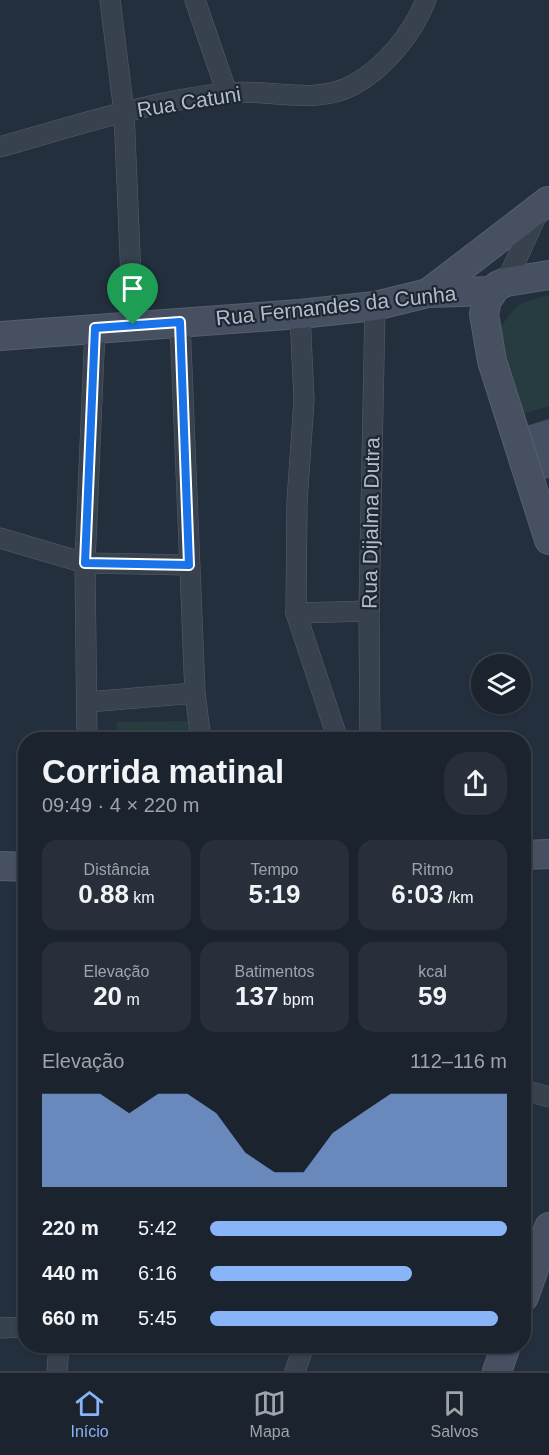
<!DOCTYPE html>
<html lang="pt">
<head>
<meta charset="utf-8">
<style>
	:root { --surface:#1b232e; --page:#282f3a; --text:#f1f3f6; --muted:#a0a4aa; --line:#39404a; --accent:#8ab4f8 }
	body { margin:0; font-family:Helvetica,sans-serif; background:var(--page); color:var(--text); height:100vh; display:flex; flex-direction:column; font-size:22px; white-space:nowrap }
	* { box-sizing:border-box; margin:0 }
	p { font-size:20px; color:var(--muted) }
	.icon { flex:none; width:33px; height:33px; fill:none; stroke:currentColor; stroke-width:2; stroke-linecap:round; stroke-linejoin:round }
	.map { position:relative; flex:1; overflow:hidden }
	.details { position:absolute; left:18px; top:732px; width:513px; height:621px; display:flex; flex-direction:column; background:var(--surface); border-radius:24px; box-shadow:0 2px 4px #0004,0 0 0 2px var(--line) }
	.details>* { flex:none }
	.controls { position:absolute; left:471px; top:654px; display:grid; gap:12px }
	.controls a { display:grid; place-items:center; width:60px; height:60px; border-radius:50%; background:var(--surface); box-shadow:0 2px 4px #0004,0 0 0 2px var(--line); font-size:30px }
	.pin { position:absolute; display:grid; place-items:center; width:51px; height:51px; color:#fff; margin:-62px -26px; border-radius:50% 50% 50% 0; rotate:-45deg; box-shadow:0 0 6px #0007 }
	.pin .icon { rotate:45deg }
	.round { display:grid; place-items:center; flex:none; width:63px; height:63px; border-radius:24px; background:var(--page) }
	.summary { display:flex; align-items:center; justify-content:space-between; height:102px; padding:0 24px }
	h1 { font-size:33px; font-weight:600; line-height:45px }
	.stats { display:grid; grid-template-columns:repeat(3,1fr); gap:9px; height:102px; padding:6px 24px }
	.stats div { display:grid; align-content:center; border-radius:15px; background:var(--page); text-align:center }
	.stats b { font-size:26px; font-weight:600 }
	.stats small { font-size:16px; font-weight:400 }
	.stats p { font-size:16px }
	.chart { height:168px; padding:12px 24px }
	.chart p { display:flex; justify-content:space-between }
	.chart svg { width:100%; height:108px; margin-top:6px; fill:var(--accent); opacity:.7 }
	ul { padding:0 24px; list-style:none; font-size:20px }
	li { display:grid; grid-template-columns:96px 72px 1fr; align-items:center; height:45px }
	li i { height:15px; border-radius:8px; background:var(--accent) }
	.tabs { display:flex; justify-content:space-around; align-items:center; height:84px; border-top:2px solid var(--line); background:var(--surface); font-size:16px; color:var(--muted) }
	.tabs a { display:grid; justify-items:center; gap:3px }
	.tabs .current { color:var(--accent) }
	.map>svg:first-child { display:block }
</style>
</head>
<body>
<div class="map">
<svg width="549" height="1371" viewBox="0 0 549 1371">
	<rect width="100%" height="100%" fill="#242f3e"/>
	<g fill="#263c3f">
		<path d="M549,295V406L523,414L499,330C515,304 520,302 549,295Z"/>
		<path d="M188,721L190,739H116L117,722Z"/>
	</g>
	<path fill="#455162" d="M549,419V478L540,480L526,426Z"/>
	<g fill="none" stroke-linecap="round" stroke-linejoin="round">
		<g stroke="#565f6c" stroke-width="21">
			<g id="street">
				<path d="M110,0L124,112L133,325"/>
				<path d="M195,0L227,93"/>
				<path d="M0,147C74,126 150,101 227,93C268,88 315,106 353,85C385,68 413,33 426,0"/>
				<path d="M506,282L539,210"/>
				<path d="M300,314L304,400L297,502L296,613L338,740"/>
				<path d="M180,322L195,693L201,740"/>
				<path d="M0,538L85,563L189,565"/>
				<path d="M296,613L369,611"/>
				<path d="M88,702L195,693"/>
				<path d="M87,740L85,563L95,329"/>
				<path d="M370,740L369,611L375,306"/>
				<path d="M524,1090L549,1097"/>
				<path d="M0,1328L26,1327"/>
				<path d="M57,1371L59,1346"/>
				<path d="M295,1371L304,1346"/>
			</g>
		</g>
		<g stroke="#565f6c" stroke-width="30">
			<g id="secondary">
				<path d="M549,275L506,282L497,286L487,300L484,314L492,361L549,540"/>
				<path d="M428,293L548,201"/>
				<path d="M0,336L300,314L375,306L428,293L492,291"/>
				<path d="M524,855L549,854"/>
				<path d="M0,866L26,867"/>
				<path d="M524,1297L549,1227"/>
				<path d="M497,1371L506,1346"/>
			</g>
		</g>
		<use href="#street" stroke="#38414e" stroke-width="20"/>
		<use href="#secondary" stroke="#465061" stroke-width="28"/>
	</g>
	<g fill="none" stroke-linecap="round" stroke-linejoin="round">
		<g stroke="#fff" stroke-width="12">
			<path id="route" d="M180,322L189,565L85,563L95,328Z"/>
		</g>
		<use href="#route" stroke="#1a73e8" stroke-width="8"/>
	</g>
	<g text-anchor="middle" stroke-width="4.5" stroke-linejoin="round" paint-order="stroke">
		<g font-size="21" fill="#b4bcc9" stroke="#1d2633">
			<text transform="translate(189 102) rotate(-9)" y="7">Rua Catuni</text>
			<text transform="translate(336 306) rotate(-6)" y="7">Rua Fernandes da Cunha</text>
			<text transform="translate(371 523) rotate(-89)" y="7">Rua Dijalma Dutra</text>
		</g>
	</g>
</svg>
<div class="controls">
<a><svg class="icon" aria-label="layers" viewBox="0 0 24 24"><path d="M12 4l9 5-9 5-9-5zM3 14l9 5 9-5"/></svg></a>
</div>
<div class="pin" style="left:133px;top:325px;background:#1e9e55"><svg class="icon" aria-label="arrive" viewBox="0 0 24 24"><path d="M6 21V4h12l-3 4 3 4H6"/></svg></div>
<section class="details">
<div class="summary"><div><h1>Corrida matinal</h1><p>09:49 · 4 × 220 m</p></div><a class="round"><svg class="icon" aria-label="share" viewBox="0 0 24 24"><path d="M12 15V3M7 8l5-5 5 5M5 13v7h14v-7"/></svg></a></div>
<div class="stats">
<div><p>Distância</p><b>0.88<small> km</small></b></div>
<div><p>Tempo</p><b>5:19</b></div>
<div><p>Ritmo</p><b>6:03<small> /km</small></b></div>
</div>
<div class="stats">
<div><p>Elevação</p><b>20<small> m</small></b></div>
<div><p>Batimentos</p><b>137<small> bpm</small></b></div>
<div><p>kcal</p><b>59</b></div>
</div>
<div class="chart"><p><span>Elevação</span>112–116 m</p>
<svg viewBox="0 0 160 44" preserveAspectRatio="none"><path d="M0 44V6L10 6L20 6L30 14L40 6L50 6L60 14L70 30L80 38L90 38L100 22L110 14L120 6L130 6L140 6L150 6L160 6V44z"/></svg>
</div>
<ul>
<li><b>220 m</b>5:42<i style="width:100%"></i></li>
<li><b>440 m</b>6:16<i style="width:68%"></i></li>
<li><b>660 m</b>5:45<i style="width:97%"></i></li>
</ul>
</section>
</div>
<nav class="tabs">
<a class="current"><svg class="icon" aria-label="home" viewBox="0 0 24 24"><path d="M3 11l9-7 9 7M6 9v11h12V9"/></svg>Início</a>
<a><svg class="icon" aria-label="map" viewBox="0 0 24 24"><path d="M3 6l6-2 6 2 6-2v14l-6 2-6-2-6 2zM9 4v14M15 6v14"/></svg>Mapa</a>
<a><svg class="icon" aria-label="saved" viewBox="0 0 24 24"><path d="M7 4h10v16l-5-4-5 4z"/></svg>Salvos</a>
</nav>
</body>
</html>
